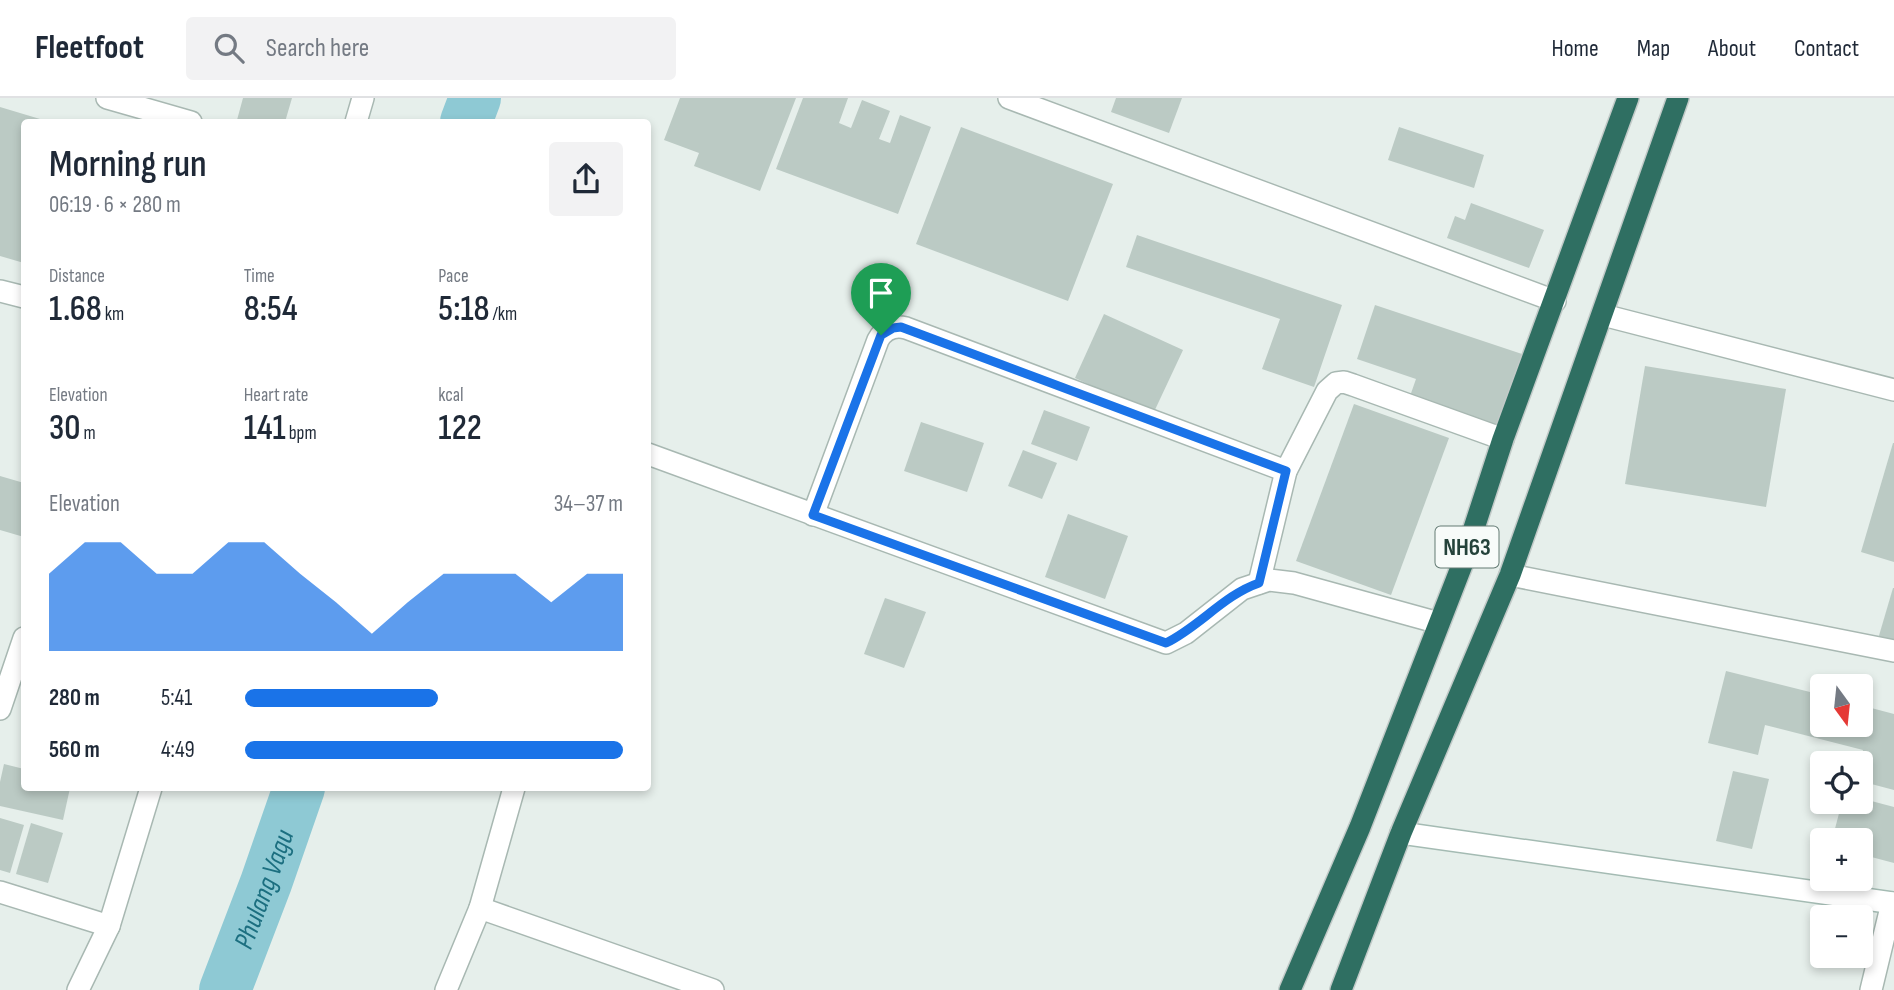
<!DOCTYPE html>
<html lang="en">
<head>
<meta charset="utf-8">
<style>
	:root { --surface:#fff; --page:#f2f2f3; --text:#1f2937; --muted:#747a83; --line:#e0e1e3; --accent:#1a73e8 }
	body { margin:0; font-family:"Sofia Sans Condensed",sans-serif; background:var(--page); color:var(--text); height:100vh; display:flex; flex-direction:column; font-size:26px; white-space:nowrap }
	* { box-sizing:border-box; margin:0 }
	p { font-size:23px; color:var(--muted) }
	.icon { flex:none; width:38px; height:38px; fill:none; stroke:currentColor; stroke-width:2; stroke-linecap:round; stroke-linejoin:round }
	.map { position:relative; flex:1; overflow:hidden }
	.details { position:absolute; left:21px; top:21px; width:630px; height:672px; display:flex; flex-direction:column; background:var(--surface); border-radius:7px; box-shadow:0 4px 10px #0003 }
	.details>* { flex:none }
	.needle { width:46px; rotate:165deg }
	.controls { position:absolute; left:1810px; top:576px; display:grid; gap:14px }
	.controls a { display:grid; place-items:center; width:63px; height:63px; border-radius:7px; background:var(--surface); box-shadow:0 4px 10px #0003; font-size:35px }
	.pin { position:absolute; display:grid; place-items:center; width:60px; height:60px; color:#fff; margin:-72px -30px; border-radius:50% 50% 50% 0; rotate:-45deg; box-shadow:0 0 7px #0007 }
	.pin .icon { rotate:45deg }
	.round { display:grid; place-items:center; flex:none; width:74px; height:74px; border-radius:7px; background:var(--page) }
	.headline { display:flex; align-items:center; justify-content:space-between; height:119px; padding:0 28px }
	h1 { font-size:38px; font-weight:600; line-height:52px }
	.stats { display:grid; grid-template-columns:repeat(3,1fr); gap:10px; height:119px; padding:7px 28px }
	.stats div { display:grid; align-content:center }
	.stats b { font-size:35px; font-weight:600 }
	.stats small { font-size:19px; font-weight:400 }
	.stats p { font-size:19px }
	.chart { height:196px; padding:14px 28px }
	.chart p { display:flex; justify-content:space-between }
	.chart svg { width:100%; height:126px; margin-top:7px; fill:var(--accent); opacity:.7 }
	ul { padding:0 28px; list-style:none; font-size:23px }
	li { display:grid; grid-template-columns:112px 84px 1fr; align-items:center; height:52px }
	li i { height:18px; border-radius:9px; background:var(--accent) }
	header { display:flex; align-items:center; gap:42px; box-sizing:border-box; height:98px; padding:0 35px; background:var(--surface); border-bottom:2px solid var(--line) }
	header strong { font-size:33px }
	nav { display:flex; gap:38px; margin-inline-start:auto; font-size:24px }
	.search { width:490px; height:63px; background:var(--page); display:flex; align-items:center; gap:18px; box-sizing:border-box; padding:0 24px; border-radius:7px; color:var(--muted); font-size:26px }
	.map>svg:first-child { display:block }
</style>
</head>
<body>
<header>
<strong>Fleetfoot</strong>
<div class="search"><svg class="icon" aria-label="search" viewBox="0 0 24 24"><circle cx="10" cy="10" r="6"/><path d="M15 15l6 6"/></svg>Search here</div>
<nav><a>Home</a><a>Map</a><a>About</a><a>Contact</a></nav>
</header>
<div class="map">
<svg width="1894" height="892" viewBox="0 0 1894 892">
	<rect width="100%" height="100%" fill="#e6efeb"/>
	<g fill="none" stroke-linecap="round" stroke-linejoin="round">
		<g stroke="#8ec9d4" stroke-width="52">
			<path d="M466,24L475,0"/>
			<path id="s1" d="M225,892L266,785L299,690"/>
		</g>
	</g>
	<g fill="#bbcac4">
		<path d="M243,0H292L285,24H245L237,22Z"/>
		<path d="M680,0H796L760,93L694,68L699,55L664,42Z"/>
		<path d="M803,0H848L839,25L851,30L862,2L890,13L879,41L890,45L900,17L931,29L898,116L776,71Z"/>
		<path d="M1116,0H1182L1169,35L1111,14Z"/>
		<path d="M0,9L50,24H24V165L0,158Z"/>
		<path d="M961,29L1113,86L1068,203L916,146Z"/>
		<path d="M1399,29L1484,57L1474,90L1388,62Z"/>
		<path d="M1471,105L1544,132L1529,170L1447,140L1455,118L1465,122Z"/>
		<path d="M1137,137L1342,207L1314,289L1262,271L1280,221L1126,169Z"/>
		<path d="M1375,207L1522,256L1497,331L1409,301L1416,281L1357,261Z"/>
		<path d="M1104,216L1183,252L1153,316L1075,280Z"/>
		<path d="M1645,268L1786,291L1766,409L1625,386Z"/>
		<path d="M1354,306L1449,340L1391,497L1296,463Z"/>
		<path d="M1044,312L1090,329L1077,363L1031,346Z"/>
		<path d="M921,324L984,345L967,394L904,373Z"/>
		<path d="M1893,345H1894V464L1861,454Z"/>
		<path d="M1023,352L1057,365L1042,401L1008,388Z"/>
		<path d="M0,378L24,385V439L0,432Z"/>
		<path d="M1068,416L1128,438L1105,501L1045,479Z"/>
		<path d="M1893,490H1894V546L1878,541Z"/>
		<path d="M885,500L926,514L904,570L864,556Z"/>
		<path d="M1726,573L1822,597V626H1860V607L1894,616V692L1860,683V664L1863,652L1765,627L1758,657L1708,645Z"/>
		<path d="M4,666L24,671V690H70L63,722L0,708V684Z"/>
		<path d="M1733,673L1769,681L1752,751L1716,743Z"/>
		<path d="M1860,700L1894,709V765L1860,756V742H1832L1842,704H1860Z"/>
		<path d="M0,720L24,727L10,775L0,772Z"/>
		<path d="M31,725L63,735L48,785L16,776Z"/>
	</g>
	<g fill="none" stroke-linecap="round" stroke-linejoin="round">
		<g stroke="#a8b8b2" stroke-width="24">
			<g id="street">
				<path d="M107,0L191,24"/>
				<path d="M1009,0L1555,203"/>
				<path d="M356,24L363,0"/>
				<path d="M0,193L24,199"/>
				<path d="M1603,217L1894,292"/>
				<path d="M648,356L1166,545L1186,535L1242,491L1269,482L1294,485L1439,525"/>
				<path d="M813,417L878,242C884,231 894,227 906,230L1286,373"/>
				<path d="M1510,477L1894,553"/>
				<path d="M1259,485L1286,373L1327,293L1336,285L1344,284L1353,287L1503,341"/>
				<path d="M0,611L24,540"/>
				<path d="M0,794L109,828"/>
				<path d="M480,810L713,892"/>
				<path d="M78,892L109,828L151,690"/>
				<path d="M446,892L480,810L514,690"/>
				<path d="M1871,892L1892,805"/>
			</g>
		</g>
		<g stroke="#a4bbb3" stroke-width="24">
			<path id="secondary" d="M1401,735L1894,805"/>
		</g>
		<g stroke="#c2cac8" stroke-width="24">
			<g id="highway">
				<path d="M1290,892L1360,729L1462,467L1503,341L1628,0"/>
				<path d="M1341,892L1401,735L1510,477L1678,0"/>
			</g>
		</g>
		<use href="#street" stroke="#fff" stroke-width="21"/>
		<use href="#secondary" stroke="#fff" stroke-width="21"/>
		<use href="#highway" stroke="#2f6f62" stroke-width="21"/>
	</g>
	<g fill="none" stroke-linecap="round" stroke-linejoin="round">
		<g stroke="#fff" stroke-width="14">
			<path id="route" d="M901,229L1286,373L1259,485C1224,497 1199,529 1166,545L813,417L881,237L893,230Z"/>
		</g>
		<use href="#route" stroke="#1a73e8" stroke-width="9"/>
	</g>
	<g text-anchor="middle" stroke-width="5" stroke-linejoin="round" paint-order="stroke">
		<rect fill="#f7fbf9" stroke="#637a73" stroke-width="2" x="1435.5" y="428.5" width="63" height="41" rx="5"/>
		<g font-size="24" font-weight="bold" fill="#24423a">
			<text x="1467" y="457">NH63</text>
		</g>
		<g font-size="28" font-style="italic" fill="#1c6f80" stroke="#f7fbf9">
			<text dy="10" stroke="none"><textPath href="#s1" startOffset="108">Phulang Vagu</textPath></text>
		</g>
	</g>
</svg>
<div class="controls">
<a><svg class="needle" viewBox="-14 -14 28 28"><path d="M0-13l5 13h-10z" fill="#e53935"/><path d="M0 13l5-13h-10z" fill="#747a83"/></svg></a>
<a><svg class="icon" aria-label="locate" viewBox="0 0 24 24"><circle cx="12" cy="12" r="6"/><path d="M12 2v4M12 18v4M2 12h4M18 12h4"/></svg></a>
<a>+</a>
<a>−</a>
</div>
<div class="pin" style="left:881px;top:237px;background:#1e9e55"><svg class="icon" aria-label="arrive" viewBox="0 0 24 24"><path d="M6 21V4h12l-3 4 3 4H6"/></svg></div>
<section class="details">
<div class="headline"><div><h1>Morning run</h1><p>06:19 · 6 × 280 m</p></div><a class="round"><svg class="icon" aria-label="share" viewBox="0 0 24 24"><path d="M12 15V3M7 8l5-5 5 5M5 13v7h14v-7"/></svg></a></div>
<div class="stats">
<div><p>Distance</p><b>1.68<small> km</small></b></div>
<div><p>Time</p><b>8:54</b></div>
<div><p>Pace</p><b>5:18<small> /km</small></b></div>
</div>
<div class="stats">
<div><p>Elevation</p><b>30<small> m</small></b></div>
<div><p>Heart rate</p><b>141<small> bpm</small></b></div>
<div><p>kcal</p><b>122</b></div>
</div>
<div class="chart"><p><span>Elevation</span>34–37 m</p>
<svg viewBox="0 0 160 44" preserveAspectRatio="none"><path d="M0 44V17L10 6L20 6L30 17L40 17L50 6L60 6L70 17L80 27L90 38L100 27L110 17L120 17L130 17L140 27L150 17L160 17V44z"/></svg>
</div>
<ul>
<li><b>280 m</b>5:41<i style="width:51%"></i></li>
<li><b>560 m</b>4:49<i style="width:100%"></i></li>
</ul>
</section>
</div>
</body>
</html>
